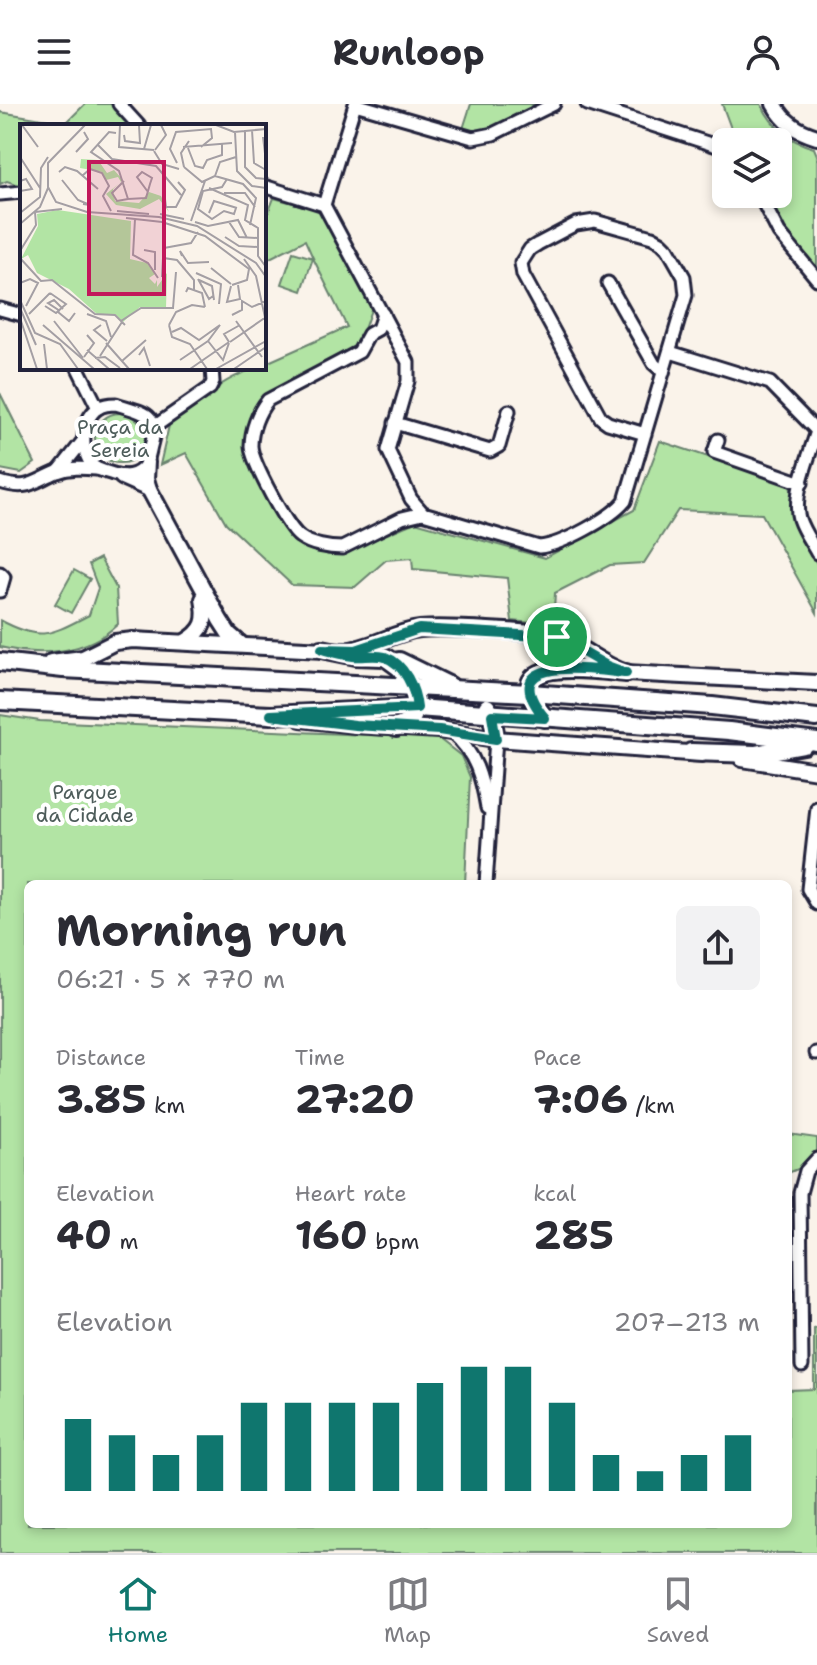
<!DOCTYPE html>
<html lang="en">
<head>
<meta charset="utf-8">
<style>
	:root { --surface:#fff; --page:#f2f2f3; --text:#2b2b33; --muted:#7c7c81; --line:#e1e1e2; --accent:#0f766e }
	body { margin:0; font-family:"Shantell Sans",sans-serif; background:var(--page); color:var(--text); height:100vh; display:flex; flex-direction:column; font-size:30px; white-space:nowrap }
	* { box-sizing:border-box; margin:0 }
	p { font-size:26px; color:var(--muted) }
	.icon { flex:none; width:44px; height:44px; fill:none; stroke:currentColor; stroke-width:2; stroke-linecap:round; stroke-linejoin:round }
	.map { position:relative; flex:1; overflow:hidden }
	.sheet { position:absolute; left:24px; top:776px; width:768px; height:648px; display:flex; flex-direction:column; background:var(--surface); border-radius:12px; box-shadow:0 4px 12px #0003 }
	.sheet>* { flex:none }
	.tools { position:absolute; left:712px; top:24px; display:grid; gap:16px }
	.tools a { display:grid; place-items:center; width:80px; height:80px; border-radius:12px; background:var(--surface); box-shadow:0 4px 12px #0003; font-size:40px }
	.pin { position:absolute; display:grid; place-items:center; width:68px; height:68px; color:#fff; margin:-34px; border:4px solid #fff; border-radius:50%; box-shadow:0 2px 8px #0007 }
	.round { display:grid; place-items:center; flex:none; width:84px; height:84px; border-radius:12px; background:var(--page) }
	.summary { display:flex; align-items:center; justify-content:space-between; height:136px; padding:0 32px }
	h1 { font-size:44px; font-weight:700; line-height:60px }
	.metrics { display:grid; grid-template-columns:repeat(3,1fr); gap:12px; height:136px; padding:8px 32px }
	.metrics div { display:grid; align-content:center }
	.metrics b { font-size:40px; font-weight:700 }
	.metrics small { font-size:22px; font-weight:400 }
	.metrics p { font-size:22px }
	.chart { height:224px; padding:16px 32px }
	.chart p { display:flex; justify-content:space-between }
	.chart svg { width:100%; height:144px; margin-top:8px; stroke:var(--accent); stroke-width:6 }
	header { display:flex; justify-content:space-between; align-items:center; height:104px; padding:0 32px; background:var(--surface); font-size:36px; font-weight:700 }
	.dock { display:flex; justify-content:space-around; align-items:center; height:112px; border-top:2px solid var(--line); background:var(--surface); font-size:22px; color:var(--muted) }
	.dock a { display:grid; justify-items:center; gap:4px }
	.dock .selected { color:var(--accent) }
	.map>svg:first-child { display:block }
</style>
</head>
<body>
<header><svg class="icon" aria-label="menu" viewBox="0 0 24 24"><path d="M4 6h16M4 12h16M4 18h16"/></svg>Runloop<svg class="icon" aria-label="person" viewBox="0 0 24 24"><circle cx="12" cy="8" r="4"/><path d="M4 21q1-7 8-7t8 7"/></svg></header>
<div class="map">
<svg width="817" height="1449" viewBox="0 0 817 1449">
	<rect width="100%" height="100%" fill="#faf3ea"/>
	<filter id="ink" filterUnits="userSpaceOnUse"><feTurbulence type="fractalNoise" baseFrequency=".0125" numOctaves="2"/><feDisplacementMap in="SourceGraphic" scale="16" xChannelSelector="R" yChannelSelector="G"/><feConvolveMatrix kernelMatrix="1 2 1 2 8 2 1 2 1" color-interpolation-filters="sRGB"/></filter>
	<g filter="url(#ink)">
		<g fill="#b2e4a4" stroke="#6a8370" stroke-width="2">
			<path d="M85,0H113L136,22H22V82L7,77L0,80V8L66,19Z"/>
			<path d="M471,0H543L482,29L462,28Z"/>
			<path d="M722,0H761C773,24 789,37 814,44L817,51V167L788,134L763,90H778V38H736Z"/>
			<path d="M274,94L323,107L373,200L359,239L351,248L259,297L245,345L288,430L297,437L328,451L343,449L415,418L545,454L634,406L660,337L790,380L796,417L817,460V509L762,410L678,406L644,459L610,461L555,489L553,521L512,517L507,474L413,465L412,454L386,456L355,483L292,481L226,419L186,349L160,361L170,317C194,301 235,264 264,264V260L347,223L313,154L302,187L282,180L293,148L313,154L305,136L264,157V120Z"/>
			<path d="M0,289L35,359L21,369L0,365Z"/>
			<circle cx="120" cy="334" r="25"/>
			<path d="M100,454L116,484L118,520C86,550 41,553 0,543V516C41,538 50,531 89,511L98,484L89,460Z"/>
			<path d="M74,466L90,475L71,509L55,500Z"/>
			<path d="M0,611L40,617L438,634L461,652L470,673L465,780H28V1420H788V1286L814,1285V1225L817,1224V1449H0Z"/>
			<path d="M788,1030L817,1034V1049L803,1063L788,1069Z"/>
		</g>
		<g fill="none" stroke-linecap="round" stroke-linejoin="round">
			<g stroke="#22223b" stroke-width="17">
				<g id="minor">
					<path d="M119,0L139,22"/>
					<path d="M587,0L726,45"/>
					<path d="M264,82L324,101L408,258V277L388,346L411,395L423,409L539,443C562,441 611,414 625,397L686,191L684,173L668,145L661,138L652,133L595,117L576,120L538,140L530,145L521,159L523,171L601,314L608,319L645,330"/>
					<path d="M0,90L22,88"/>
					<path d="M759,90L779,129L817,175"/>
					<path d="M324,101L355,0L473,34L493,30L554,0"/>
					<path d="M608,179L654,260L663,268"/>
					<path d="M0,205L22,211"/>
					<path d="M383,210L378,225L369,230L359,248L268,296C258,308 251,326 251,342C252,358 287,424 300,433C311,441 329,444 342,444L402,414L423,409"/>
					<path d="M670,248L770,279L817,327"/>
					<path d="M78,264L98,304"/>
					<path d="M116,300C143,309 161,308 151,342C149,350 148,359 142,365C134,373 123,373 113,370C108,368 101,367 96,364C78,352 81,315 98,304C103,301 110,300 116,300Z"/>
					<path d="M395,319L490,347L499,342L509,307"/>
					<path d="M154,323L210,284L213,278L212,264"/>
					<path d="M817,327C810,350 792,392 799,415C803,427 811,438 817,449"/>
					<path d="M718,336L714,348L802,379"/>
					<path d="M59,367L83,337"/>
					<path d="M0,378C28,387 33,378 57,368C70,363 83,364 97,365"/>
					<path d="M0,469L4,473L0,487"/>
					<path d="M451,628C476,649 482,674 487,704"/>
					<path d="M817,704L808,785L817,800"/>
					<path d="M486,780L496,635"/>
					<path d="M816,949H817"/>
					<path d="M802,1262L800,1089L806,1067L817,1055"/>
				</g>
			</g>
			<g stroke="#22223b" stroke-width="20">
				<g id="tertiary">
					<path d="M774,0C785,19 797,27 817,33"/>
					<path d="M147,358L146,375L149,385L220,516L229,530L242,541"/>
					<path d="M122,373L149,385"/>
					<path d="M185,538C205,526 207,516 203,495"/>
					<path d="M51,558L83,554L115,538L133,536L343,547C371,545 393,528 420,525C441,523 544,527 561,534C584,544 602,561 626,569L817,579"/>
					<path d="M301,615L355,621L439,626L496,635L702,650"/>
					<path d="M742,655L817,667"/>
				</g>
			</g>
			<g stroke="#22223b" stroke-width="22">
				<g id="primary">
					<path d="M322,545L356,552L385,553L400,564L412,583L417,604L411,617L396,624"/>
					<path d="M399,557L450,582"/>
					<path d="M0,558L63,565L530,589L712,602L817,614"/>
					<path d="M0,597L271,611L417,604L729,627L817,638"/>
					<path d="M487,603L492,611L496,635"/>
					<path d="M545,614C491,549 593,566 626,569"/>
					<path d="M691,648L755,650L804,641"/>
				</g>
			</g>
			<use href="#minor" stroke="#fff" stroke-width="11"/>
			<use href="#tertiary" stroke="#fff" stroke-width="14"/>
			<use href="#primary" stroke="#fff" stroke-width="16"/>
		</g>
	</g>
	<g fill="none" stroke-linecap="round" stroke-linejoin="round" filter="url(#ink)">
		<g stroke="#fff" stroke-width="16">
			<path id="route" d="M419,525L557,533L607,562L626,569C593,566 491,549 545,614L492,611L496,635L439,626L355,621L271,611L417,604C415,585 405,560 385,553C376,550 363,553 353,552C343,551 333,548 322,545L356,546Z"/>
		</g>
		<use href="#route" stroke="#0f766e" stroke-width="10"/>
	</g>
	<g text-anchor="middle" stroke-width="8" stroke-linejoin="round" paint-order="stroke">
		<g font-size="20" fill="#4d5c5a" stroke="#fff">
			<text x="120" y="330">Praça da<tspan x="120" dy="23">Sereia</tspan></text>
			<text x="85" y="695">Parque<tspan x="85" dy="23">da Cidade</tspan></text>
		</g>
	</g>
	<g transform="translate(20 20)">
		<rect width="246" height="246" fill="#faf3ea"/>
		<path d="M61,35L78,36L87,49L94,46L103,56L93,65L95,77L119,79L129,68L141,72L149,88L139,75L120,85L96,81L86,70L101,58L98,53L86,56L82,48L60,44ZM38,86L111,97L110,135L127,139L135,150L129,154L135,160L137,156V163L147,149L146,184L120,183L103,198L95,190L78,191L49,165L17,149L8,131L1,135L18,102L17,90Z" fill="#b2e4a4"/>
		<path fill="none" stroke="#a49fa4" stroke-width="2" d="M2,1L18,23M65,1L28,39V63L36,78L67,88L139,93L177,102L236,139L246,153M100,1L99,23L134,26M196,1L214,8L246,5M225,6V43L236,54L246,55M232,6L234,39L246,46M215,8L217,47L232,62L246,64M96,9L89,8L71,28L99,47L108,75L126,74L130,60L132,54L122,48L117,53L128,68M104,11L105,17L120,19L119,1M243,13L246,38M77,20L92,35L136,42L161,71M163,23L212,19M168,24L175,42L183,44L187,36L202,31V20M124,25L131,1M135,26L146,11L141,1M134,27L142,40L159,45M56,28L68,15L64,8M0,33L20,64M157,39L150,25L156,8L191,5L192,14L181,23M164,43L182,58L195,52L200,38L216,33M164,43L161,29L169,17M39,48L45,43L57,47L78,65M62,52L70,45L82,49L89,62L83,72L91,87M195,52L223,60L236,74L230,101M207,55L202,63L183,67L178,85L192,95L204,87L214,90L216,84M42,56L58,76L70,81L63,80M0,57L6,55L12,65L0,67M104,57L92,69L97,77L108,75M189,64L228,81L225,96L238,104V132L246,143M144,67L146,83H156L165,66L158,58M204,69H225L235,83M97,87L129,90M15,88L42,85M0,89L20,73L21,44L28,33M189,89L194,77L217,84M140,90L164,95M106,94L142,98L185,112L229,145L227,156L212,161M115,95L113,131L128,139L138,154M171,97L185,57M175,98L188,102L218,96L227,114M209,98L219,113L238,114M0,100L20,83L28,64M205,113L219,122L238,123M144,124L171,119L178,108M124,126L135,128V146M0,127L16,101L15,88M162,132L160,127L168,139L189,138M0,134L21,157L32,156L75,190L95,191L105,201M224,135L236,152L246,198M191,144L211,160M176,149L201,160L199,180M142,153L143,134L157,136L174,156V166M178,155L189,175L193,172M179,156L192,162L194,176M0,159L10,155L18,159L6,182M211,162L207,178L220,175L218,161M166,168L168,164L182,169L185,183M0,176L15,209L40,220L58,245M25,182L36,189L46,180L30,169M0,184L16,221M153,184L156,148M40,187L28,179L34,176L43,185M38,188L49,197L55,189M9,190L30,169M67,190L86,197L91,213M212,191L222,186V177L232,183L246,177M0,194L17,245M34,197L63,234M101,197L121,184H154M216,197L242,233M23,201L74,245M81,201L74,206L87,217M149,201L152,213L170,220L187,245M149,201L156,188L172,181L185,183M152,208L161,204L179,216L200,201L188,217L160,236M188,217L203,236L209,219M209,218L204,210L220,201M210,218L246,193M86,219L109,245M24,220L27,245M67,226L89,245M119,231L124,224L130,242M80,232L102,198M64,233L74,219L67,211M75,234L85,233L100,244M102,237L126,216M170,245L209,218M196,245L246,217M214,245L246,223"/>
		<path fill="#c2185b" fill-opacity="0.15" stroke="#c2185b" stroke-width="4" d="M69,38H144V170H69Z"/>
		<rect width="246" height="246" fill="none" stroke="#22223b" stroke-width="4"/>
	</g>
</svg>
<div class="tools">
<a><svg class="icon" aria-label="layers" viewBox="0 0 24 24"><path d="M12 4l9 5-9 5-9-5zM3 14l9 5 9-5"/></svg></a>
</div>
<div class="pin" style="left:557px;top:533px;background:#1e9e55"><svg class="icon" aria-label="arrive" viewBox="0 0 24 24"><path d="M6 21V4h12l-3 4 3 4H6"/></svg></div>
<section class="sheet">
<div class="summary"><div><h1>Morning run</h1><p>06:21 · 5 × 770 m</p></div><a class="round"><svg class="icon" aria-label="share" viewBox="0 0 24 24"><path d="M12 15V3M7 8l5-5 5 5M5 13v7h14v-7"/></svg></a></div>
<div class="metrics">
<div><p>Distance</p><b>3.85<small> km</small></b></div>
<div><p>Time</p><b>27:20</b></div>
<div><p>Pace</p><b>7:06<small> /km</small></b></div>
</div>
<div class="metrics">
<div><p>Elevation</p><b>40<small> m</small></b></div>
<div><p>Heart rate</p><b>160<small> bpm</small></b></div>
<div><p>kcal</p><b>285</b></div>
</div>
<div class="chart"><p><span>Elevation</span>207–213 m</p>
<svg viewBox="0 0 160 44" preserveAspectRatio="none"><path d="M5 44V22M15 44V27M25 44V33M35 44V27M45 44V17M55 44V17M65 44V17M75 44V17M85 44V11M95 44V6M105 44V6M115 44V17M125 44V33M135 44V38M145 44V33M155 44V27"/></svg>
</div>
</section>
</div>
<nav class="dock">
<a class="selected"><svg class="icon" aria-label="home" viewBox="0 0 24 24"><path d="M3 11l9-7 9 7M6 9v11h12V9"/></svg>Home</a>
<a><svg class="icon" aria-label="map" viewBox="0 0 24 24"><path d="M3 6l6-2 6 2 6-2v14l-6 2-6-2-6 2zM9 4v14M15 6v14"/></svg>Map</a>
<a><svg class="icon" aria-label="saved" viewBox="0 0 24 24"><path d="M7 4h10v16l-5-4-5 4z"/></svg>Saved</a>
</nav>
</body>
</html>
